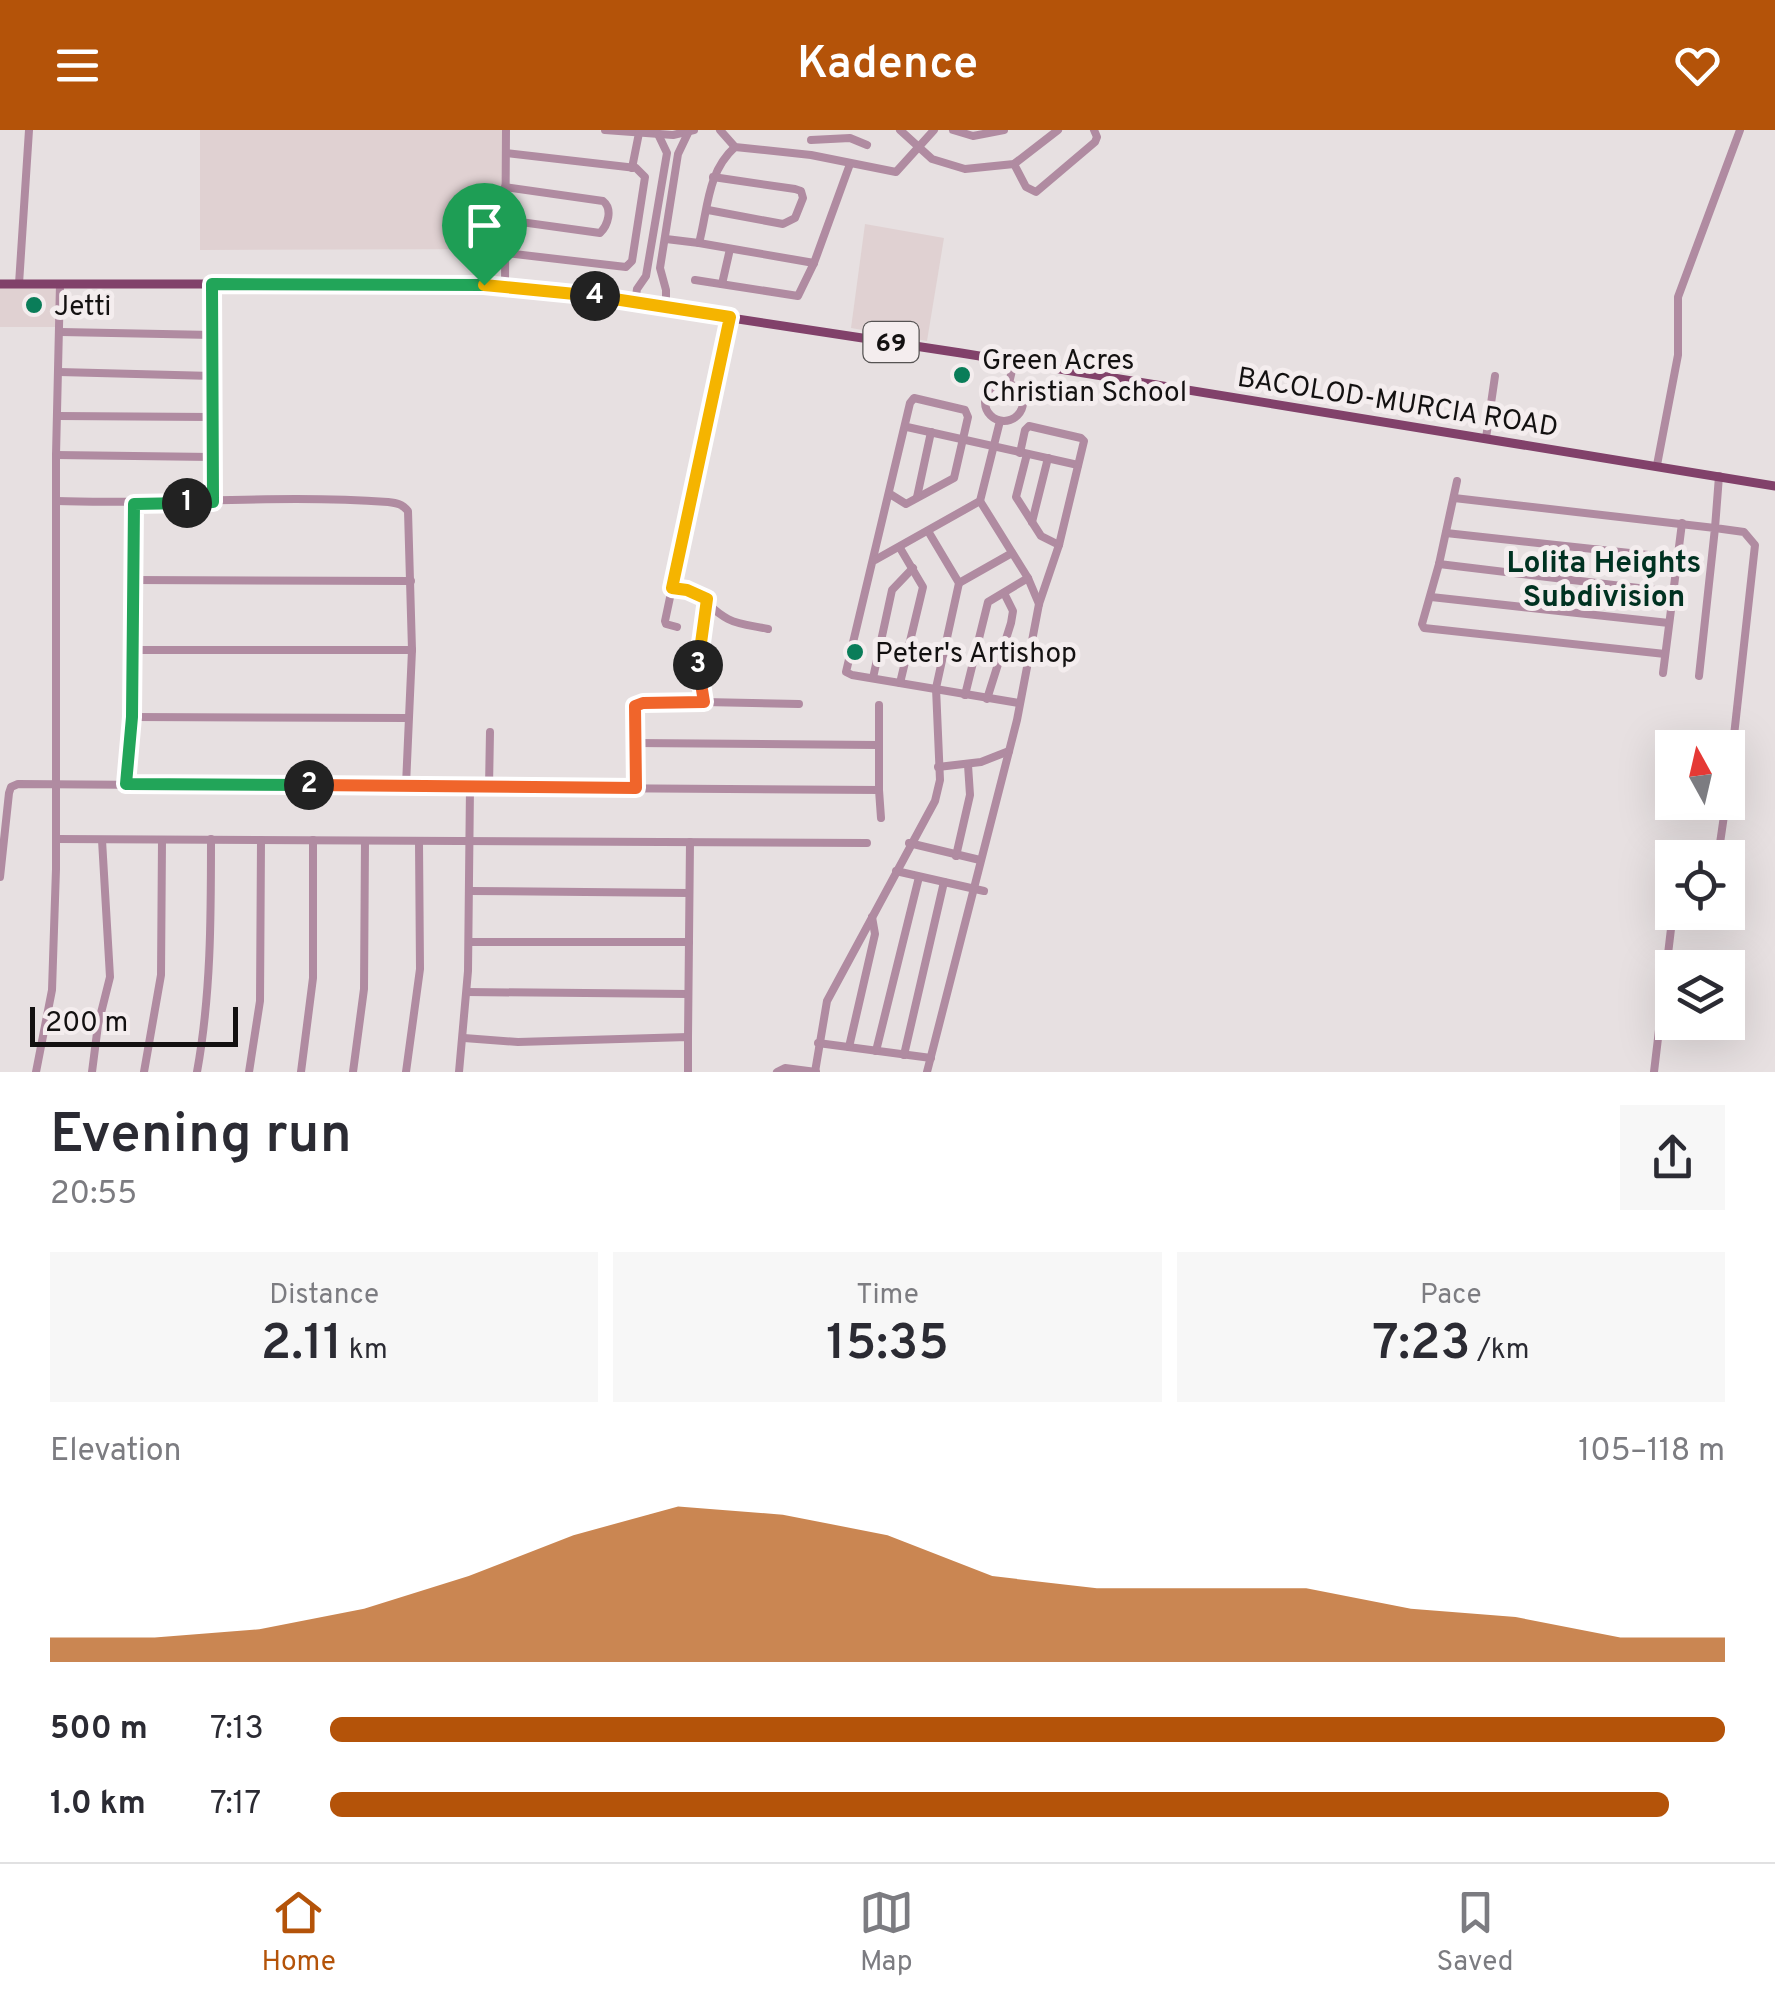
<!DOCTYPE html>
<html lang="en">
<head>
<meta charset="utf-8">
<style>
	:root { --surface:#fff; --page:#f7f7f7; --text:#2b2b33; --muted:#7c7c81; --line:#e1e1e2; --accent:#b45309 }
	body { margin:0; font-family:Overpass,sans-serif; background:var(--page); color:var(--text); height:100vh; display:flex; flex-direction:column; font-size:38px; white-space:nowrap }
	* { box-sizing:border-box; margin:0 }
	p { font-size:32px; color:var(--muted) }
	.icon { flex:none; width:55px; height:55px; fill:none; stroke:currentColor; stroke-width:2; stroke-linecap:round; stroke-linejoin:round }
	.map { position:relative; height:942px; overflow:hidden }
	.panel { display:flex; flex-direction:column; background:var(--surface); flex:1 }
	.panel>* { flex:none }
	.needle { width:65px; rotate:352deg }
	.buttons { position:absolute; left:1655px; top:600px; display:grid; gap:20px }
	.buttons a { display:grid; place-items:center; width:90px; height:90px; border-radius:0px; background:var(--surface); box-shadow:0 10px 40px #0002; font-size:50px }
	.scale { position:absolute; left:30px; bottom:25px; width:208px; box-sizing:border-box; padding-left:10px; border:5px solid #131111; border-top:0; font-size:28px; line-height:35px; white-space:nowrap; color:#131111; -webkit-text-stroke:8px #f4edee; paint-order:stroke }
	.pin { position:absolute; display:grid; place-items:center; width:85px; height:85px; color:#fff; margin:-102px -42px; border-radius:50% 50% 50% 0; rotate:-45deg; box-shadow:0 0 10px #0007 }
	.pin .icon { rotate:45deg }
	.km { position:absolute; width:50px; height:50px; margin:-25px; border-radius:50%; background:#222; color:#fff; font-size:28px; line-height:50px; text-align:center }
	.round { display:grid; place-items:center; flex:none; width:105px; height:105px; border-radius:0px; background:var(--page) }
	.summary { display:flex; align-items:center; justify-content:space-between; height:170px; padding:0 50px }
	h1 { font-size:55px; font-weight:600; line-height:75px }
	.metrics { display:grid; grid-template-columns:repeat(3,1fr); gap:15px; height:170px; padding:10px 50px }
	.metrics div { display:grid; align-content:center; border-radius:0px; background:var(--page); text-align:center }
	.metrics b { font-size:50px; font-weight:600 }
	.metrics small { font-size:28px; font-weight:400 }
	.metrics p { font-size:28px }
	.chart { height:280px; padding:20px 50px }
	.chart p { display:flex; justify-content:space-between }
	.chart svg { width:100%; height:180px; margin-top:10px; fill:var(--accent); opacity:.7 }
	ul { padding:0 50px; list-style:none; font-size:32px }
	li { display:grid; grid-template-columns:160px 120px 1fr; align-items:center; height:75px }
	li i { height:25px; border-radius:12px; background:var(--accent) }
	header { display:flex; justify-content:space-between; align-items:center; height:130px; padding:0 50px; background:var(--accent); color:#fff; font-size:45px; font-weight:600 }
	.menu { display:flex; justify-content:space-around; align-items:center; height:140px; border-top:2px solid var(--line); background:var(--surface); font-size:28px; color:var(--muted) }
	.menu a { display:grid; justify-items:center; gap:5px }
	.menu .on { color:var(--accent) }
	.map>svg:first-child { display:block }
</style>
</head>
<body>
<header><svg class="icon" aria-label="menu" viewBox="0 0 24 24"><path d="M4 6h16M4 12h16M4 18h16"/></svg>Kadence<svg class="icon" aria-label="heart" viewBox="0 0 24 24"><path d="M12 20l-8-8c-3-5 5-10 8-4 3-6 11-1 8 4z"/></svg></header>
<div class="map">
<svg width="1775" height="942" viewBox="0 0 1775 942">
	<rect width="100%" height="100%" fill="#e7e0e1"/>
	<g fill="#e0d1d2">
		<path d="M200,0H507L508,119L200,120Z"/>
		<path d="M865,94L944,108L927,211L851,198Z"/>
		<rect x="0" y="158" width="57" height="39"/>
	</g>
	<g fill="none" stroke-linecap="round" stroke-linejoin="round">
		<g stroke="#b08ba1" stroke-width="8">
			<path d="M605,0L673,5L694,0"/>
			<path d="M720,0L735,17L811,25L896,42L934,0"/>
			<path d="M900,0L932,29L965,39L1014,34L1058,0"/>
			<path d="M953,0L973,6L1004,0"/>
			<path d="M811,10L850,8L867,15"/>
			<path d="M735,17C707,42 708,79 699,113L814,133"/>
			<path d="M1014,34L1026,57L1036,62L1095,12L1097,7L1094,0"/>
			<path d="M632,38L639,3"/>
			<path d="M505,57L603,71C613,79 608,95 600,103L506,90"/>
			<path d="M708,80L783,94L795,88L803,68L801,61L795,59L713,47"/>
			<path d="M666,109L699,113"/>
			<path d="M505,123L626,137L632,131L645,47L636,38L506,23"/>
			<path d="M695,150L798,166L814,133L850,34"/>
			<path d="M19,154L29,0"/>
			<path d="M212,154L213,372"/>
			<path d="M722,154L730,119"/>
			<path d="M505,156L506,0"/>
			<path d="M635,172L637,159L646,146L667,23L658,4"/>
			<path d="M666,177V160L660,138L678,24L688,3"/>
			<path d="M61,202L213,205"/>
			<path d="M59,242L213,246"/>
			<path d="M1009,253L1014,232"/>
			<circle cx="1004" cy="272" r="19"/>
			<path d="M58,286L211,287"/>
			<path d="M907,297L1078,335"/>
			<path d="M1486,308L1495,246"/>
			<path d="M1027,324L1016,367L1041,406L1059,415"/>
			<path d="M56,325L212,327"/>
			<path d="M1657,335L1678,225V167L1740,0"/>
			<path d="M1719,346L1715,398L1744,402L1755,415L1728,660"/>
			<path d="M1457,351L1439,434L1422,494L1424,498L1665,524"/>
			<path d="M890,364L906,374L954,348L968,287L965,280L914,268L910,273L846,542L852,545L1019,573"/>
			<path d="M917,367L931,302"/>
			<path d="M1454,368L1715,398L1699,546"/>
			<path d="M56,371C166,375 280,364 388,372C397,373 402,374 408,381L412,520L406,655"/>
			<path d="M980,371L1028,448L1039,474"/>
			<path d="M1032,392L1048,328"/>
			<path d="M1446,403L1676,428"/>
			<path d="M900,418L923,457L900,553"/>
			<path d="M875,430L980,371L1000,291"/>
			<path d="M1439,434L1672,462"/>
			<path d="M132,450L411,451"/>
			<path d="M959,453L1012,423"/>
			<path d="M672,458L730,187"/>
			<path d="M1431,467L1669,493"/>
			<path d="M677,497L666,494L665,491L672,458C709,463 703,476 728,489C739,495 755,496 768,499"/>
			<path d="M132,520H412"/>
			<path d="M1663,543L1682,393"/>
			<path d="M873,548L892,460L913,438"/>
			<path d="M965,565L988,472L1028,448"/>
			<path d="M987,569L1011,493L1013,481L1004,463"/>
			<path d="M704,572L799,574"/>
			<path d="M131,587L408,588"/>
			<path d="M635,613L878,615"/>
			<path d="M938,637L981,632L1009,621"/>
			<path d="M126,654L131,587L134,374"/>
			<path d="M489,657L490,602"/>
			<path d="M636,658L635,576L643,573L704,572L698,534L707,469"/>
			<path d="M879,660L881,688"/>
			<path d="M57,709L867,713"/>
			<path d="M909,713L980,730"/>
			<path d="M956,726L970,665L968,635"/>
			<path d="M1682,728L1688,722L1710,726L1719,720L1726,672"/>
			<path d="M896,741L984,761"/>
			<path d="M0,747L9,663L11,657L18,654L879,660V575"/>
			<path d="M470,761L689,763"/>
			<path d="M469,812H689"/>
			<path d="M467,862L688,864"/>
			<path d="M688,907L690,712"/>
			<path d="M464,908L518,912L688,907V942"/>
			<path d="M818,913L931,928"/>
			<path d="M849,917L875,804L872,787"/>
			<path d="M876,921L919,747"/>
			<path d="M904,925L944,752"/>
			<path d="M36,942L52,860L56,739V325L60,154"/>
			<path d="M92,942L98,895L110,847L102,710"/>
			<path d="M144,942L161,845L162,710"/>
			<path d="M197,942C211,865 211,787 211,709"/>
			<path d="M249,942L260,871L261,710"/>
			<path d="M301,942L313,848V710"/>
			<path d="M353,942L364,859L365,711"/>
			<path d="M406,942L420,839L419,713"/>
			<path d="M459,942L468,841L470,657"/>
			<path d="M777,942L785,938L816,942"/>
			<path d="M815,942L827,871L935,671L940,650L936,558L959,453L928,401"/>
			<path d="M927,942L1017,590L1039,474L1059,415L1084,311L1081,308L1029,296L1025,300L1020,323"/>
			<path d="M1654,942L1673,782"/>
		</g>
		<path stroke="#81416a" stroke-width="9" d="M0,154H404L534,158L961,223L1775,356"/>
	</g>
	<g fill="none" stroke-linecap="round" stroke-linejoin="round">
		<g stroke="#fff" stroke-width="20">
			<path id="split-1" d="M187,373L213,372L212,154L484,155"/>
		</g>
		<g stroke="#fff" stroke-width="20">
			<path id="split-2" d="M187,373L134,374L132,587L126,654L309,655"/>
		</g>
		<g stroke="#fff" stroke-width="20">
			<path id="split-3" d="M309,655L636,658L635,576L643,573L704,572L698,535"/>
		</g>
		<g stroke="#fff" stroke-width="20">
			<path id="split-4" d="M595,166L730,187L672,458L687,460L707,469L698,535"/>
		</g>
		<g stroke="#fff" stroke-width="20">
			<path id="split-5" d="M484,155L595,166"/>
		</g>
		<use href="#split-1" stroke="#22a559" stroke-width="12"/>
		<use href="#split-2" stroke="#22a559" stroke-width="12"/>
		<use href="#split-3" stroke="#f0652b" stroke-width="12"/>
		<use href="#split-4" stroke="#f5b400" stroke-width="12"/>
		<use href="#split-5" stroke="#f5b400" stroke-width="12"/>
	</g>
	<g fill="#0a7d59" stroke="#f4edee" stroke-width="4">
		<circle cx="34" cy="175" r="10"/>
		<circle cx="962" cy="245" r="10"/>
		<circle cx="855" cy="522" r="10"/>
	</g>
	<g text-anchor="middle" stroke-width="10" stroke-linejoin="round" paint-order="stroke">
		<rect fill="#f4edee" stroke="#565353" stroke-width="2.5" x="863.5" y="192" width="55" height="40" rx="8"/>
		<g font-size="25" font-weight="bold" fill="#131111">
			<text x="891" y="221">69</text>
		</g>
		<g font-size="28" fill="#131111" stroke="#f4edee" text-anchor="start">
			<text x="54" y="185">Jetti</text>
			<text x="982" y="239">Green Acres<tspan x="982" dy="32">Christian School</tspan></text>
			<text x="875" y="532">Peter's Artishop</text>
		</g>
		<g font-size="28" fill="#131111" stroke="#f4edee">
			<text transform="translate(1398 271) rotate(9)" y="10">BACOLOD-MURCIA ROAD</text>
		</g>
		<g font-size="30" font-weight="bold" fill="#003221" stroke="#f4edee">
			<text x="1604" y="442">Lolita Heights<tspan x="1604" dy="34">Subdivision</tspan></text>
		</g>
	</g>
</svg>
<div class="buttons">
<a><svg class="needle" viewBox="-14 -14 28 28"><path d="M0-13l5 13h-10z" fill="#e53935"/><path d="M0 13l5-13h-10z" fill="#7c7c81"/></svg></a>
<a><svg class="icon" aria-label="locate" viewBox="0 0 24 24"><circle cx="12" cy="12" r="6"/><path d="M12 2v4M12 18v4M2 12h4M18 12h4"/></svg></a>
<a><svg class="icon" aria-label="layers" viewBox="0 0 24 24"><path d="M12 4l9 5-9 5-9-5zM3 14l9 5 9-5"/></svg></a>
</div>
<div class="scale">200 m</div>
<div class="pin" style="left:484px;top:155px;background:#1e9e55"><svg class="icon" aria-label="arrive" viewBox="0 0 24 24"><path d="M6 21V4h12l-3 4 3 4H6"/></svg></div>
<b class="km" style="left:187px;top:373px">1</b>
<b class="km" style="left:309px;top:655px">2</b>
<b class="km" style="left:698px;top:535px">3</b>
<b class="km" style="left:595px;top:166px">4</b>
</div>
<section class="panel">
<div class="summary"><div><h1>Evening run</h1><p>20:55</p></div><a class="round"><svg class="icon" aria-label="share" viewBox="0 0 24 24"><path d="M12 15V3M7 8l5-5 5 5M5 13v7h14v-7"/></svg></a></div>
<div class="metrics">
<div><p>Distance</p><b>2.11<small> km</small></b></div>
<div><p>Time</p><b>15:35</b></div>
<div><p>Pace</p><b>7:23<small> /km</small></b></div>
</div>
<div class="chart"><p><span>Elevation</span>105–118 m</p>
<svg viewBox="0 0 160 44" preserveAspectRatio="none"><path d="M0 44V38L10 38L20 36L30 31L40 23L50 13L60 6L70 8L80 13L90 23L100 26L110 26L120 26L130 31L140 33L150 38L160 38V44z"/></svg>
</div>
<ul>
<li><b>500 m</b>7:13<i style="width:100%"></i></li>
<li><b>1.0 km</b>7:17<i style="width:96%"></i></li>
</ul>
</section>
<nav class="menu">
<a class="on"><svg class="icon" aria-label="home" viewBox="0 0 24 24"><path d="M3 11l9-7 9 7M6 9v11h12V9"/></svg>Home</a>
<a><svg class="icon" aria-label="map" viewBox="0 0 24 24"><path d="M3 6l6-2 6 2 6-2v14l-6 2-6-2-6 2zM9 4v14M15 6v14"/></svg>Map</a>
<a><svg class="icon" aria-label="saved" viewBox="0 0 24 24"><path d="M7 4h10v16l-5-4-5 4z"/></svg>Saved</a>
</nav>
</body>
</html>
